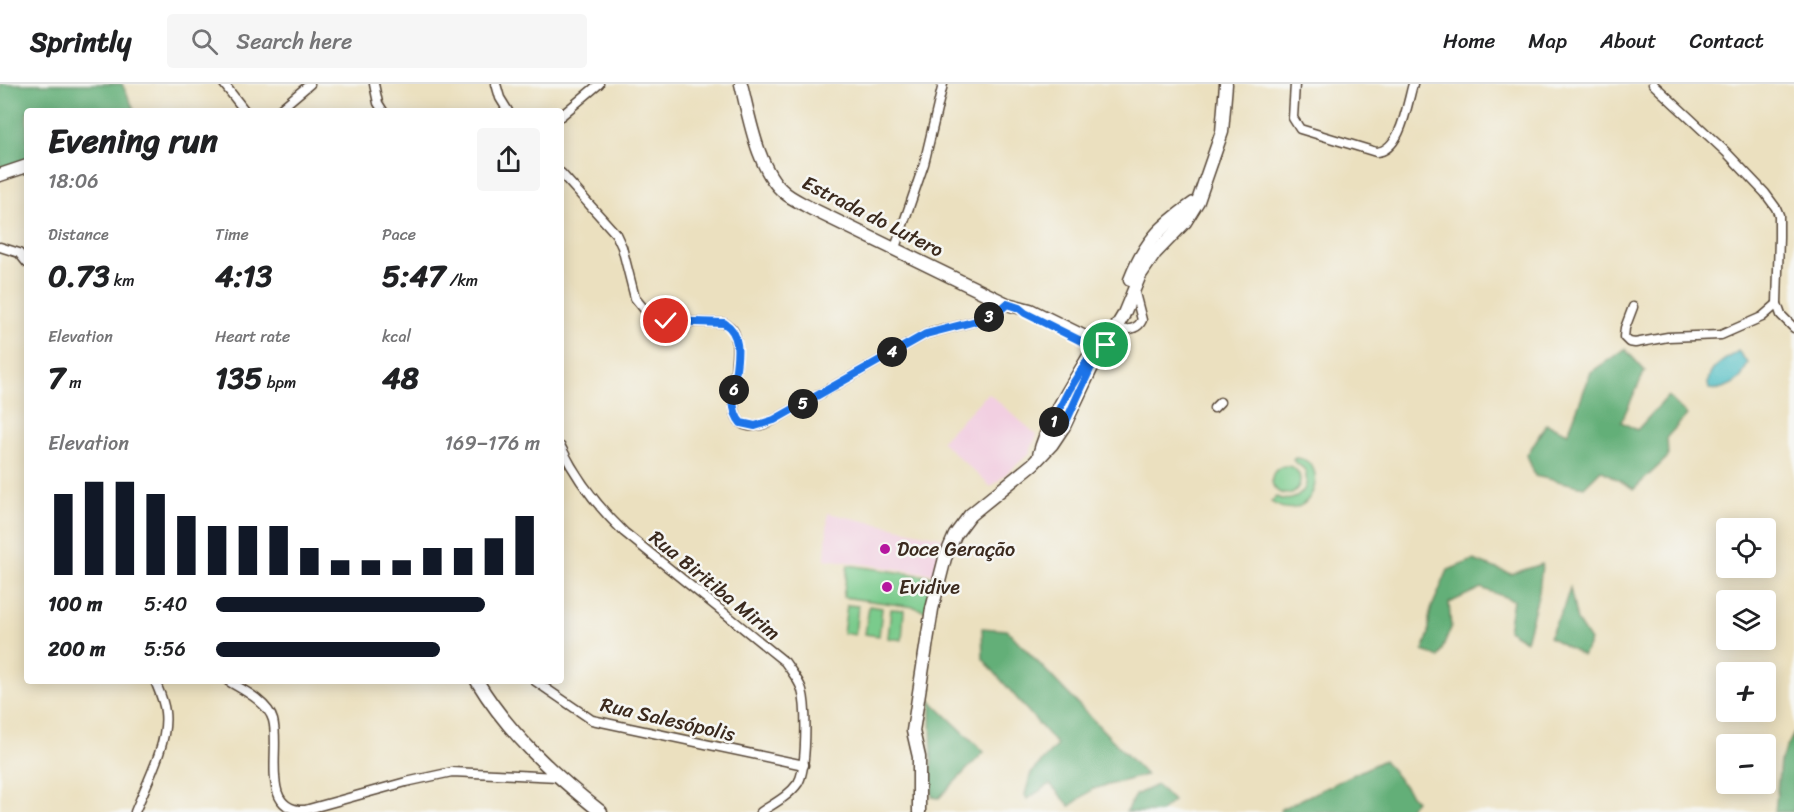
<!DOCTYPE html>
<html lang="en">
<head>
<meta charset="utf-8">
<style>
	:root { --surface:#fff; --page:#f6f6f6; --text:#202124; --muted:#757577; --line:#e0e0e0; --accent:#111827 }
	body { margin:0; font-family:Sriracha,sans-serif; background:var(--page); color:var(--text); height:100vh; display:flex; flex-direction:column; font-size:22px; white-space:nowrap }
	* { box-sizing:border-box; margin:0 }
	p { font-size:20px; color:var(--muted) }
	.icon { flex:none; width:33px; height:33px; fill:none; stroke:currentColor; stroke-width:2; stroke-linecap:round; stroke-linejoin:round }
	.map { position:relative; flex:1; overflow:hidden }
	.sheet { position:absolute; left:24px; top:24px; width:540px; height:576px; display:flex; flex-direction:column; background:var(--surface); border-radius:6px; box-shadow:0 3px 15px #0003 }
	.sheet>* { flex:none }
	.tools { position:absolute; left:1716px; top:434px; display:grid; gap:12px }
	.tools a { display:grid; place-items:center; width:60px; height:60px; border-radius:6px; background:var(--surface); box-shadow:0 3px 15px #0003; font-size:30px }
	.pin { position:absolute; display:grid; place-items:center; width:51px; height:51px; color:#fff; margin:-26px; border:3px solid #fff; border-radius:50%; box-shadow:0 2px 6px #0007 }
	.km { position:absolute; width:30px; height:30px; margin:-15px; border-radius:50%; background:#222; color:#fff; font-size:16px; line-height:30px; text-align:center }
	.round { display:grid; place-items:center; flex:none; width:63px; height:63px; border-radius:6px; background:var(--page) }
	.summary { display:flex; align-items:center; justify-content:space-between; height:102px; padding:0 24px }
	h1 { font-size:33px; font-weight:700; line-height:45px }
	.metrics { display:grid; grid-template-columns:repeat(3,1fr); gap:9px; height:102px; padding:6px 24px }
	.metrics div { display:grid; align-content:center }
	.metrics b { font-size:30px; font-weight:700 }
	.metrics small { font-size:16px; font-weight:400 }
	.metrics p { font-size:16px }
	.chart { height:168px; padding:12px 24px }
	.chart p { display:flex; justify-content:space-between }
	.chart svg { width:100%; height:108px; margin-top:6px; stroke:var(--accent); stroke-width:6 }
	ul { padding:0 24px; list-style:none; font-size:20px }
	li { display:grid; grid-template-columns:96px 72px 1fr; align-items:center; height:45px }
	li i { height:15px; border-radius:8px; background:var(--accent) }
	header { display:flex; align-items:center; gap:36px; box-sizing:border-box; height:84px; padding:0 30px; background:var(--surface); border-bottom:2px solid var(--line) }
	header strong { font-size:28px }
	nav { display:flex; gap:33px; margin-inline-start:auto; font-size:21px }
	.search { width:420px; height:54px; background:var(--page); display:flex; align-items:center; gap:15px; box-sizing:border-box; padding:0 21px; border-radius:6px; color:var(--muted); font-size:22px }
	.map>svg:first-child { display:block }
</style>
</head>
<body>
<header>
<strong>Sprintly</strong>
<div class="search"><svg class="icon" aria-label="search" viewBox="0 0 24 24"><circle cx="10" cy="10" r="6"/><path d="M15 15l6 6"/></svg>Search here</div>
<nav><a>Home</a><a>Map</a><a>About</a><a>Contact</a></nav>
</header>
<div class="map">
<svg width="1794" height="728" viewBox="0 0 1794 728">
	<rect width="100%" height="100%" fill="#f6f6f2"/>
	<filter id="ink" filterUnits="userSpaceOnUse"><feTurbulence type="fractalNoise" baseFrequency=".0167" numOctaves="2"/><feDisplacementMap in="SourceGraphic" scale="12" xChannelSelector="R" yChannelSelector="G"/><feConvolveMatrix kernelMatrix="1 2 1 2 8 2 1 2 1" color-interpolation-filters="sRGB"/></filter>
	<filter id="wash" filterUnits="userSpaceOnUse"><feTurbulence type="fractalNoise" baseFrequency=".008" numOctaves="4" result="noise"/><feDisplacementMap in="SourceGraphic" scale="24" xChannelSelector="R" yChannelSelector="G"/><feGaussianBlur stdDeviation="1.35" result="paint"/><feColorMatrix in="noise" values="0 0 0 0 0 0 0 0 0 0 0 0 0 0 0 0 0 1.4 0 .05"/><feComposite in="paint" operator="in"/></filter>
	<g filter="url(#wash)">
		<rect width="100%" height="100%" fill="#ebe0bf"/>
		<g fill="#f2cfe1">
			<path d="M988,309L1037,351L1029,370L991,403L941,357Z"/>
			<path d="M828,429L948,455L935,490L825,475Z"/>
		</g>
		<g fill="#7acb8c" stroke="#5a7a55" stroke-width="1.5">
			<path d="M1295,374C1334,375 1312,446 1271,418L1276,413C1295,422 1313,405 1304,385L1293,376Z"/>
			<circle cx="1286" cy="396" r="14"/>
			<path d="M848,481L932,493L926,527L914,523L843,513Z"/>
			<path d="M847,521L858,522L855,551L843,549Z"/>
			<path d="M869,522L882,524L879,552L865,550Z"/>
			<path d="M891,525L904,526L902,556L888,554Z"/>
		</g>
		<g fill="#63af78" stroke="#4f6c4b" stroke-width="1.5">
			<path d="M0,0H122L135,27H27V87L0,93Z"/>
			<path d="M1625,265L1645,287L1621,338L1637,346L1668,312L1687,331L1667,353L1668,373L1634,405L1601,386L1584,403L1535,392L1527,371L1546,340L1568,349L1591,288Z"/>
			<path d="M1473,476L1511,490L1542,480L1539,508L1526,557L1508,546L1513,516L1481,504L1449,519L1451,544L1439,573L1423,567L1429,549V534L1431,525L1448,486Z"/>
			<path d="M1570,504L1577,537L1590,557L1583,572L1549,553L1564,522Z"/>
			<path d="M982,544L1007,546L1146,691L1093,705L1070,722L1050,700L1027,715L1025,711L1031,689L1057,661L983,575Z"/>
			<path d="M931,617L984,668L939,714L932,713Z"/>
			<path d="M1794,649V728H1775L1780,677Z"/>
			<path d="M1384,676L1416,717L1406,728H1280L1281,725Z"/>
			<path d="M1157,701L1173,717L1160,728H1126L1135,711Z"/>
		</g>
		<path fill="#4fbdc3" stroke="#457470" stroke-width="1.5" d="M1738,267L1748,279C1746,283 1744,289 1741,293C1734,301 1719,307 1709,305C1703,286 1725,276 1738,267Z"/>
	</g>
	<g filter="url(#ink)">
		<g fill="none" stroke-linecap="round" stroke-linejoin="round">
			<g stroke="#554536" stroke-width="11">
				<g id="street">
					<path d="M224,0L245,27"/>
					<path d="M374,0L378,19L383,27"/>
					<path d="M496,0L500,14L508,27"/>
					<path d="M1295,0L1293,34L1300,45L1376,68C1401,67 1407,20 1413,0"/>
					<path d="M1653,0L1726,68L1765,109L1776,124L1779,131V153L1777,220L1781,231L1794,244"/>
					<path d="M278,27L310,0"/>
					<path d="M561,32L599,0"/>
					<path d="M561,89L616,150L622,163L635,214L644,225L654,233L666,237L724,239C728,241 732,244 734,248C746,276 708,367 774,336L926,250L984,235L998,228L1007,220"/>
					<path d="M0,163L19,169L27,179"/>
					<path d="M895,164L924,80L943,0"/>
					<path d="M1633,223L1625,244L1624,253L1629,258L1635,259L1668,253L1721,251L1762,233L1777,220"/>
					<path d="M1115,247C1126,245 1137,247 1142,236L1134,205"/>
					<path d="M1214,324L1220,318"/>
					<path d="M561,363C577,396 598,423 624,448L785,578C791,587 799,596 802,606C807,623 807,685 798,699C789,712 773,720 761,728"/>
					<path d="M228,597C243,606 268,618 273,636C281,664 259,728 305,726L406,698L452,688L558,693"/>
					<path d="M535,597L592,636L804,681"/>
					<path d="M135,728C146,700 169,659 165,628C164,617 159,607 155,597"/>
				</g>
			</g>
			<g stroke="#554536" stroke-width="15">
				<g id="secondary">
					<path d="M741,0C749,32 758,88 785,109C792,115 802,119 810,124L1007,220L1030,226L1097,259"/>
					<path d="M0,91L27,82"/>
					<path d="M1130,196C1145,157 1160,143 1194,119"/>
					<path d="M1039,371C1048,336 1071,303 1089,272"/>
					<path d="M477,597C509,650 553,690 601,728"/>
					<path d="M919,728V673L913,647L932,525L945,474L955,451L970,431L1033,380L1052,360L1064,342L1091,285L1123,232L1140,191L1155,169L1185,138L1198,117L1222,48L1226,0"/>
				</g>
			</g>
			<use href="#street" stroke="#fff" stroke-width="8"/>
			<use href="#secondary" stroke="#fff" stroke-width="12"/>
		</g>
	</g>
	<g fill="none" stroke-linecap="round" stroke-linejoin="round" filter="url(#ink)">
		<g stroke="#fff" stroke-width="12">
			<path id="route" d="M666,237L724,239C756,258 718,313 741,339L755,342L774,336L926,250L984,235L998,228L1007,220L1019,224L1025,229L1095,264L1069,306L1053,337L1058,341L1064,342L1090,285L1106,261"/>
		</g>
		<use href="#route" stroke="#1a73e8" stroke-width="8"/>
	</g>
	<g fill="#b5179e" stroke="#f6f6f2" stroke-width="2">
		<circle cx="885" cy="465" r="6"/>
		<circle cx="887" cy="503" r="6"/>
	</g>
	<g text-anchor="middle" stroke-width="5" stroke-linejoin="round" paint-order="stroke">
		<g font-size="20" fill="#3b2a1e" stroke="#f6f6f2">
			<text transform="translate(873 132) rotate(27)" y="7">Estrada do Lutero</text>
			<text transform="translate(715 501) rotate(39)" y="7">Rua Biritiba Mirim</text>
			<text transform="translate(668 635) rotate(13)" y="7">Rua Salesópolis</text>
		</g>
		<g font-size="20" fill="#3b2a1e" stroke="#f6f6f2" text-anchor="start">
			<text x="897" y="472">Doce Geração</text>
			<text x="899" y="510">Evidive</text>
		</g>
	</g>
</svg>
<div class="tools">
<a><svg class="icon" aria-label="locate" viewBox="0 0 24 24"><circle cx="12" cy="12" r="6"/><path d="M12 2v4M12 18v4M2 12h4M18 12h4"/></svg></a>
<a><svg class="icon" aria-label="layers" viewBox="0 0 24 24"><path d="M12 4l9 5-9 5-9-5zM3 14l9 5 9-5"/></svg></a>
<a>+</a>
<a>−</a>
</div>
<div class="pin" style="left:1106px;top:261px;background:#1e9e55"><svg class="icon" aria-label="arrive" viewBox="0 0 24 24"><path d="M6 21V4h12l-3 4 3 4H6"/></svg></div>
<div class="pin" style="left:666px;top:237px;background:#d93025"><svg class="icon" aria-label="check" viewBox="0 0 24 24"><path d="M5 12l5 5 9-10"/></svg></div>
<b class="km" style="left:1054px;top:338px">1</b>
<b class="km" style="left:989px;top:233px">3</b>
<b class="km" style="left:892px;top:268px">4</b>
<b class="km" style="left:803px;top:320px">5</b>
<b class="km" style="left:734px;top:306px">6</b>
<section class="sheet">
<div class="summary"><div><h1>Evening run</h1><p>18:06</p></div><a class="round"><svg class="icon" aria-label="share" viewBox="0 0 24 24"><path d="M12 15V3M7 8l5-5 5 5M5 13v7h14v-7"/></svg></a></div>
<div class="metrics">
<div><p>Distance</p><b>0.73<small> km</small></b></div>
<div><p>Time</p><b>4:13</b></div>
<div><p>Pace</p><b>5:47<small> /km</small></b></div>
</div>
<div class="metrics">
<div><p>Elevation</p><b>7<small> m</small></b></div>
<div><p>Heart rate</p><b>135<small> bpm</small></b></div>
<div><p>kcal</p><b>48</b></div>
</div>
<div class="chart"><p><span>Elevation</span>169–176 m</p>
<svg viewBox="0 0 160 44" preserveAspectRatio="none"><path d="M5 44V11M15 44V6M25 44V6M35 44V11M45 44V20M55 44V24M65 44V24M75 44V24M85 44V33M95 44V38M105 44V38M115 44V38M125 44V33M135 44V33M145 44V29M155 44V20"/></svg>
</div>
<ul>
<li><b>100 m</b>5:40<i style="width:83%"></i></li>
<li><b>200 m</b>5:56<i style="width:69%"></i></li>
</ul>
</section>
</div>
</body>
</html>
